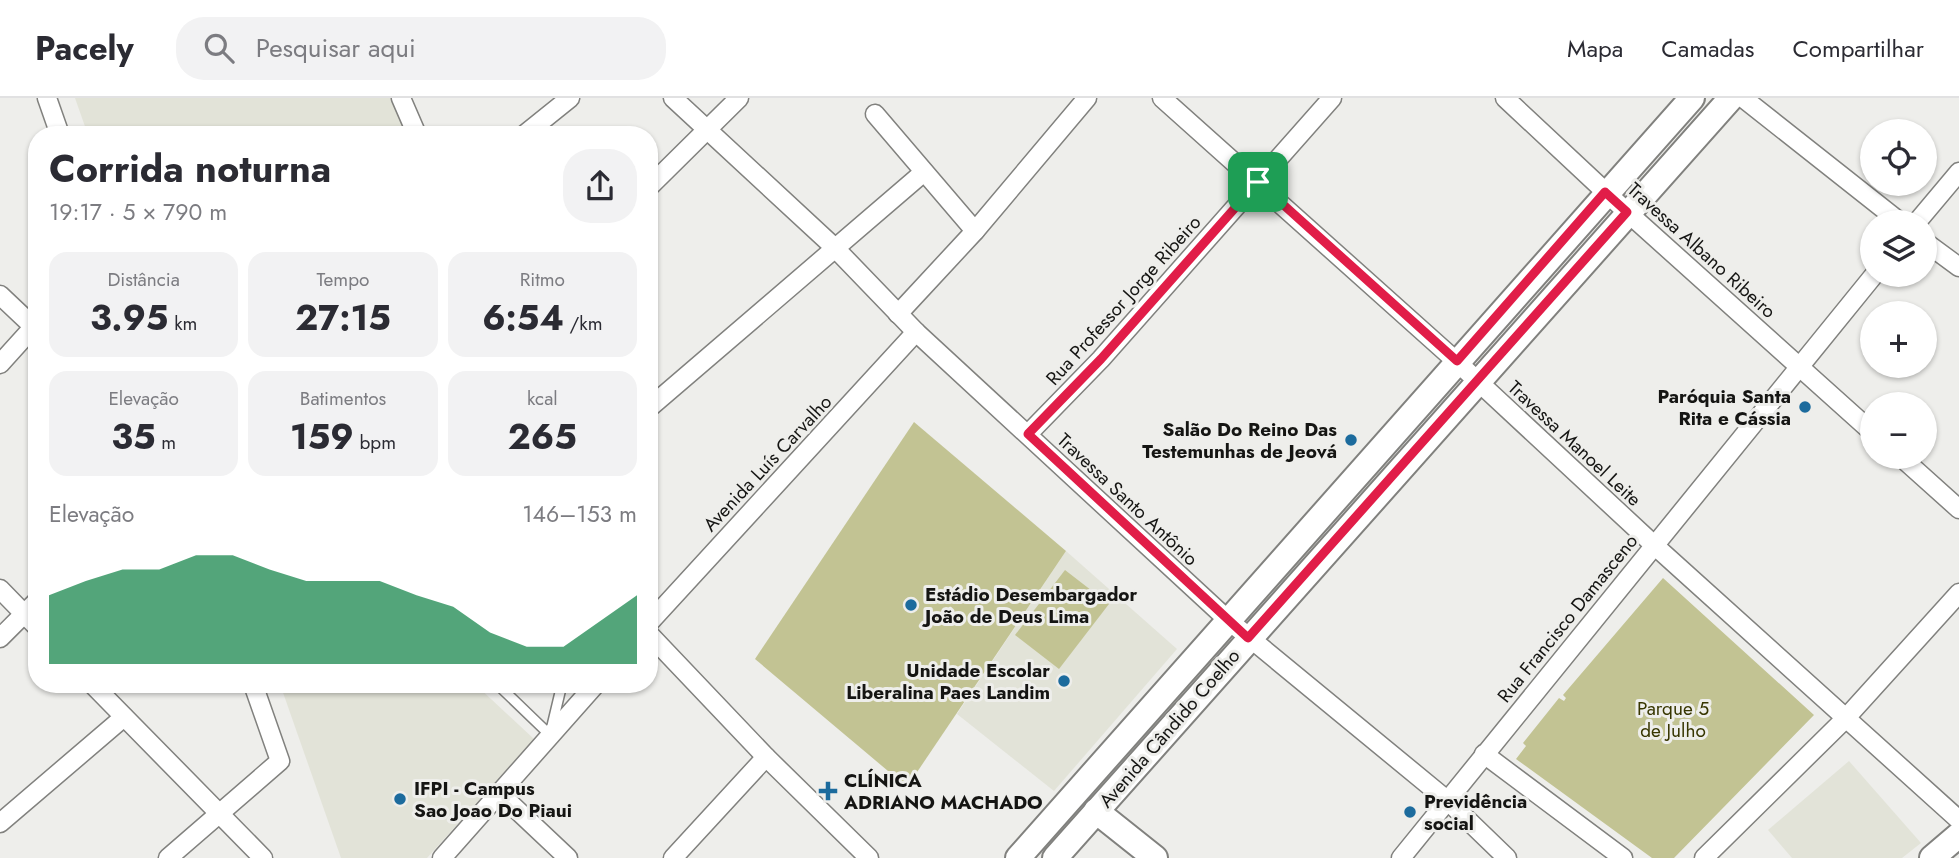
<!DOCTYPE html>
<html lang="pt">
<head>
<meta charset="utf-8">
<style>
	:root { --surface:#fff; --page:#f2f2f3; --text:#2b2b33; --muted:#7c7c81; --line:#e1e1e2; --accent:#0b8043 }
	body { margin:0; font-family:Jost,sans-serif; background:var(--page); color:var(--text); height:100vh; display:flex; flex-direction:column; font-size:26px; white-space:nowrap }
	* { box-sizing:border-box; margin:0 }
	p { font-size:23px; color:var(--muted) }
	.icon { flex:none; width:38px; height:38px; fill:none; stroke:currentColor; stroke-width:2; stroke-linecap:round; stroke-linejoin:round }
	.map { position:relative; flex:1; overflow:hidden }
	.panel { position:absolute; left:28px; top:28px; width:630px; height:567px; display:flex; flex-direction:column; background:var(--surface); border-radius:28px; box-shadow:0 2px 5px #0004 }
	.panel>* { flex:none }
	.fabs { position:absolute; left:1860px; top:21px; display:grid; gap:14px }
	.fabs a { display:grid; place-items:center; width:77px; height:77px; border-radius:50%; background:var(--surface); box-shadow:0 2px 5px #0004; font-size:35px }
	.pin { position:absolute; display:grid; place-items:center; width:60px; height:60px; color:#fff; margin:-30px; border-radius:14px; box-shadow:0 4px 10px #0006 }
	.round { display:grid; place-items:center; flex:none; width:74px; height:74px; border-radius:28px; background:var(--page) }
	.summary { display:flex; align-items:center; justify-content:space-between; height:119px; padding:0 21px }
	h1 { font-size:38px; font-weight:700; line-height:52px }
	.metrics { display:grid; grid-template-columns:repeat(3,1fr); gap:10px; height:119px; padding:7px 21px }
	.metrics div { display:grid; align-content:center; border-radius:18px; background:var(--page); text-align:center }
	.metrics b { font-size:35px; font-weight:700 }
	.metrics small { font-size:19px; font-weight:400 }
	.metrics p { font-size:19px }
	.chart { height:196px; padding:14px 21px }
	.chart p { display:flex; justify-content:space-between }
	.chart svg { width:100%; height:126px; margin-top:7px; fill:var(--accent); opacity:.7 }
	header { display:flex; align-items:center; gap:42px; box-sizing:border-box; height:98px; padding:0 35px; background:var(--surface); border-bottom:2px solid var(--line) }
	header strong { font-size:33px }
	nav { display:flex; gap:38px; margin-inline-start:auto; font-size:24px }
	.search { width:490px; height:63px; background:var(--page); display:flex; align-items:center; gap:18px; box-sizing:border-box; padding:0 24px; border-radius:28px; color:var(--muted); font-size:26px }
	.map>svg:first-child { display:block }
</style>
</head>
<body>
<header>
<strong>Pacely</strong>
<div class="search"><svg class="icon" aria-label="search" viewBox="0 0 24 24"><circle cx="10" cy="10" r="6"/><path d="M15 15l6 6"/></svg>Pesquisar aqui</div>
<nav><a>Mapa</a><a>Camadas</a><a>Compartilhar</a></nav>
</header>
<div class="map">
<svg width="1959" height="760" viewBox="0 0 1959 760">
	<rect width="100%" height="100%" fill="#eeeeeb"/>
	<g fill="#e2e3d8">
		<path d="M75,0H396L411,37H88Z"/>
		<path d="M1066,453L1177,551L1054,693L957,616Z"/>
		<path d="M280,586H475L534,641L427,760H341Z"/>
		<path d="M1849,663L1921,745L1902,760H1792L1768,732Z"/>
	</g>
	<g fill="#c2c393">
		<path d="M914,324L1066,453L907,689L755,561Z"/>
		<path d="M1065,472L1109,506L1059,571L1015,537Z"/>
		<path d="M1663,480L1814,617L1674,760H1652L1516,661L1526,648L1523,645L1559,600L1564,603L1566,600L1563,597Z"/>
	</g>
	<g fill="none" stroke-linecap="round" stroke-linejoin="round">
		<g stroke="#81817e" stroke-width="12">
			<g id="lane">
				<path d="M497,586L550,637"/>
				<path d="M551,632L562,586"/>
			</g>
		</g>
		<g stroke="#81817e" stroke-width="21">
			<g id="street">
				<path d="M47,0L60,37"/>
				<path d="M401,0L417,37"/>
				<path d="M673,0L834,149L916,234L1228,522L1448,703L1507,760"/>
				<path d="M1162,0L1456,263L1654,447L1959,722"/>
				<path d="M1505,0L1627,114L1872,334"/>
				<path d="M1743,0L1900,124"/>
				<path d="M875,16L975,133"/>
				<path d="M524,37L570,0"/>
				<path d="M649,89L739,0"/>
				<path d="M1917,124L1959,74"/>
				<path d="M1925,144L1959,169"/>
				<path d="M0,197L37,232"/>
				<path d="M898,216L975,133L1087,0"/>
				<path d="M0,266L37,225"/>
				<path d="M649,310L924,74"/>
				<path d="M1028,336L1101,261L1332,0"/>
				<path d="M1901,359L1959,411"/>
				<path d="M0,491L37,529"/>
				<path d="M649,525L916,234"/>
				<path d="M649,536L766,659L869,760"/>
				<path d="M0,540L37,503"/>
				<path d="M92,586L263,760"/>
				<path d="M1484,656L1623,760"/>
				<path d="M499,695L568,760"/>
				<path d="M0,725L124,619"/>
				<path d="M168,760L280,663L253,586"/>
				<path d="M442,760L596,586"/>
				<path d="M673,760L766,659"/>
				<path d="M1401,760L1874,177"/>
				<path d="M1704,760L1845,621L1959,495"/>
			</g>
		</g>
		<g stroke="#81817e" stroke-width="28">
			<g id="secondary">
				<path d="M1096,713L1155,760"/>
				<path d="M1018,760L1692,0"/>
				<path d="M1055,760L1731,0"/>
				<path d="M1932,760L1959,737"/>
			</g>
		</g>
		<use href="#lane" stroke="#fff" stroke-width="9"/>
		<use href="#street" stroke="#fff" stroke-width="18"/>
		<use href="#secondary" stroke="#fff" stroke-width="24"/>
	</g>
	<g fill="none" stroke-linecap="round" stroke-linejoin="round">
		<g stroke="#fff" stroke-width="14">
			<path id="route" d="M1258,84L1457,263L1605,94L1627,114L1248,540L1028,336L1101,261Z"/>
		</g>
		<use href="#route" stroke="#e11d48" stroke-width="9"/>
	</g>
	<g fill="#1c6b9d" stroke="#eeeeeb" stroke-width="2.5">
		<circle cx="1805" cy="309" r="7"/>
		<circle cx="1351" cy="342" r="7"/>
		<circle cx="911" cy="507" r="7"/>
		<circle cx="1064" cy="583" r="7"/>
		<path d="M824.5 682.5h7v7h7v7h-7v7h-7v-7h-7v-7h7z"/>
		<circle cx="400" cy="701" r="7"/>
		<circle cx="1410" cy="714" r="7"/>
	</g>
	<g text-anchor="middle" stroke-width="6" stroke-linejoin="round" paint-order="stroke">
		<g font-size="19" fill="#151513" stroke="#eeeeeb">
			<text transform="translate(1702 152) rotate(42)" y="7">Travessa Albano Ribeiro</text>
			<text transform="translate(1123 202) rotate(-48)" y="7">Rua Professor Jorge Ribeiro</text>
			<text transform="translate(1575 345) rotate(43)" y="7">Travessa Manoel Leite</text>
			<text transform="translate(767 365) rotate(-47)" y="7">Avenida Luís Carvalho</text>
			<text transform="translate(1128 401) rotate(43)" y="7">Travessa Santo Antônio</text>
			<text transform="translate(1567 520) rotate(-51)" y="7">Rua Francisco Damasceno</text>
			<text transform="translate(1169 630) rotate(-49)" y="7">Avenida Cândido Coelho</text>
		</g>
		<g font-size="19" font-weight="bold" fill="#151513" stroke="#eeeeeb" text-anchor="start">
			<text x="1791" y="305" text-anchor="end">Paróquia Santa<tspan x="1791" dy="22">Rita e Cássia</tspan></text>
			<text x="1337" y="338" text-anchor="end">Salão Do Reino Das<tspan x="1337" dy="22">Testemunhas de Jeová</tspan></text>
			<text x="925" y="503">Estádio Desembargador<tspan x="925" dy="22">João de Deus Lima</tspan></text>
			<text x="1050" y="579" text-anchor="end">Unidade Escolar<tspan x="1050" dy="22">Liberalina Paes Landim</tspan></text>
			<text x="844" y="689">CLÍNICA<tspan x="844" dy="22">ADRIANO MACHADO</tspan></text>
			<text x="414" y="697">IFPI - Campus<tspan x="414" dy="22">Sao Joao Do Piaui</tspan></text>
			<text x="1424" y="710">Previdência<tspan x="1424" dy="22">social</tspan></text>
		</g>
		<g font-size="19" fill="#373600" stroke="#eeeeeb">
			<text x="1673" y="617">Parque 5<tspan x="1673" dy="22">de Julho</tspan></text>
		</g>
	</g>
</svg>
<div class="fabs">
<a><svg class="icon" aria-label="locate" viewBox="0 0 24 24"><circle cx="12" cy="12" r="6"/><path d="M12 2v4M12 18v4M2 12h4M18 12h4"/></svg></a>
<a><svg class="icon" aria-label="layers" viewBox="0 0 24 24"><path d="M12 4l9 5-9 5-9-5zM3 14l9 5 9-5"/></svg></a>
<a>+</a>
<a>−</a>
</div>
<div class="pin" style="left:1258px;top:84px;background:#1e9e55"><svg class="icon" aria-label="arrive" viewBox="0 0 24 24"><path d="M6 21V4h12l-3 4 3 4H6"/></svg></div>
<section class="panel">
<div class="summary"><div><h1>Corrida noturna</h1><p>19:17 · 5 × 790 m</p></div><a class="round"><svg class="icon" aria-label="share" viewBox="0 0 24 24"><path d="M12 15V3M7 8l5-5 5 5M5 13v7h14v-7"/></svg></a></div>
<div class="metrics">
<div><p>Distância</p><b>3.95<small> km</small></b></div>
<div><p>Tempo</p><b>27:15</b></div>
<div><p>Ritmo</p><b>6:54<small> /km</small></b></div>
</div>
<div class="metrics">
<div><p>Elevação</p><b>35<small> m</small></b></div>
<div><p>Batimentos</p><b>159<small> bpm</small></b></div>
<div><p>kcal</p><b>265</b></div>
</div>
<div class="chart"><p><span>Elevação</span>146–153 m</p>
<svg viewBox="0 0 160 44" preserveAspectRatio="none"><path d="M0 44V20L10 15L20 11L30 11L40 6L50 6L60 11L70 15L80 15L90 15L100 20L110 24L120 33L130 38L140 38L150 29L160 20V44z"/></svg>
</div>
</section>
</div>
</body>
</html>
